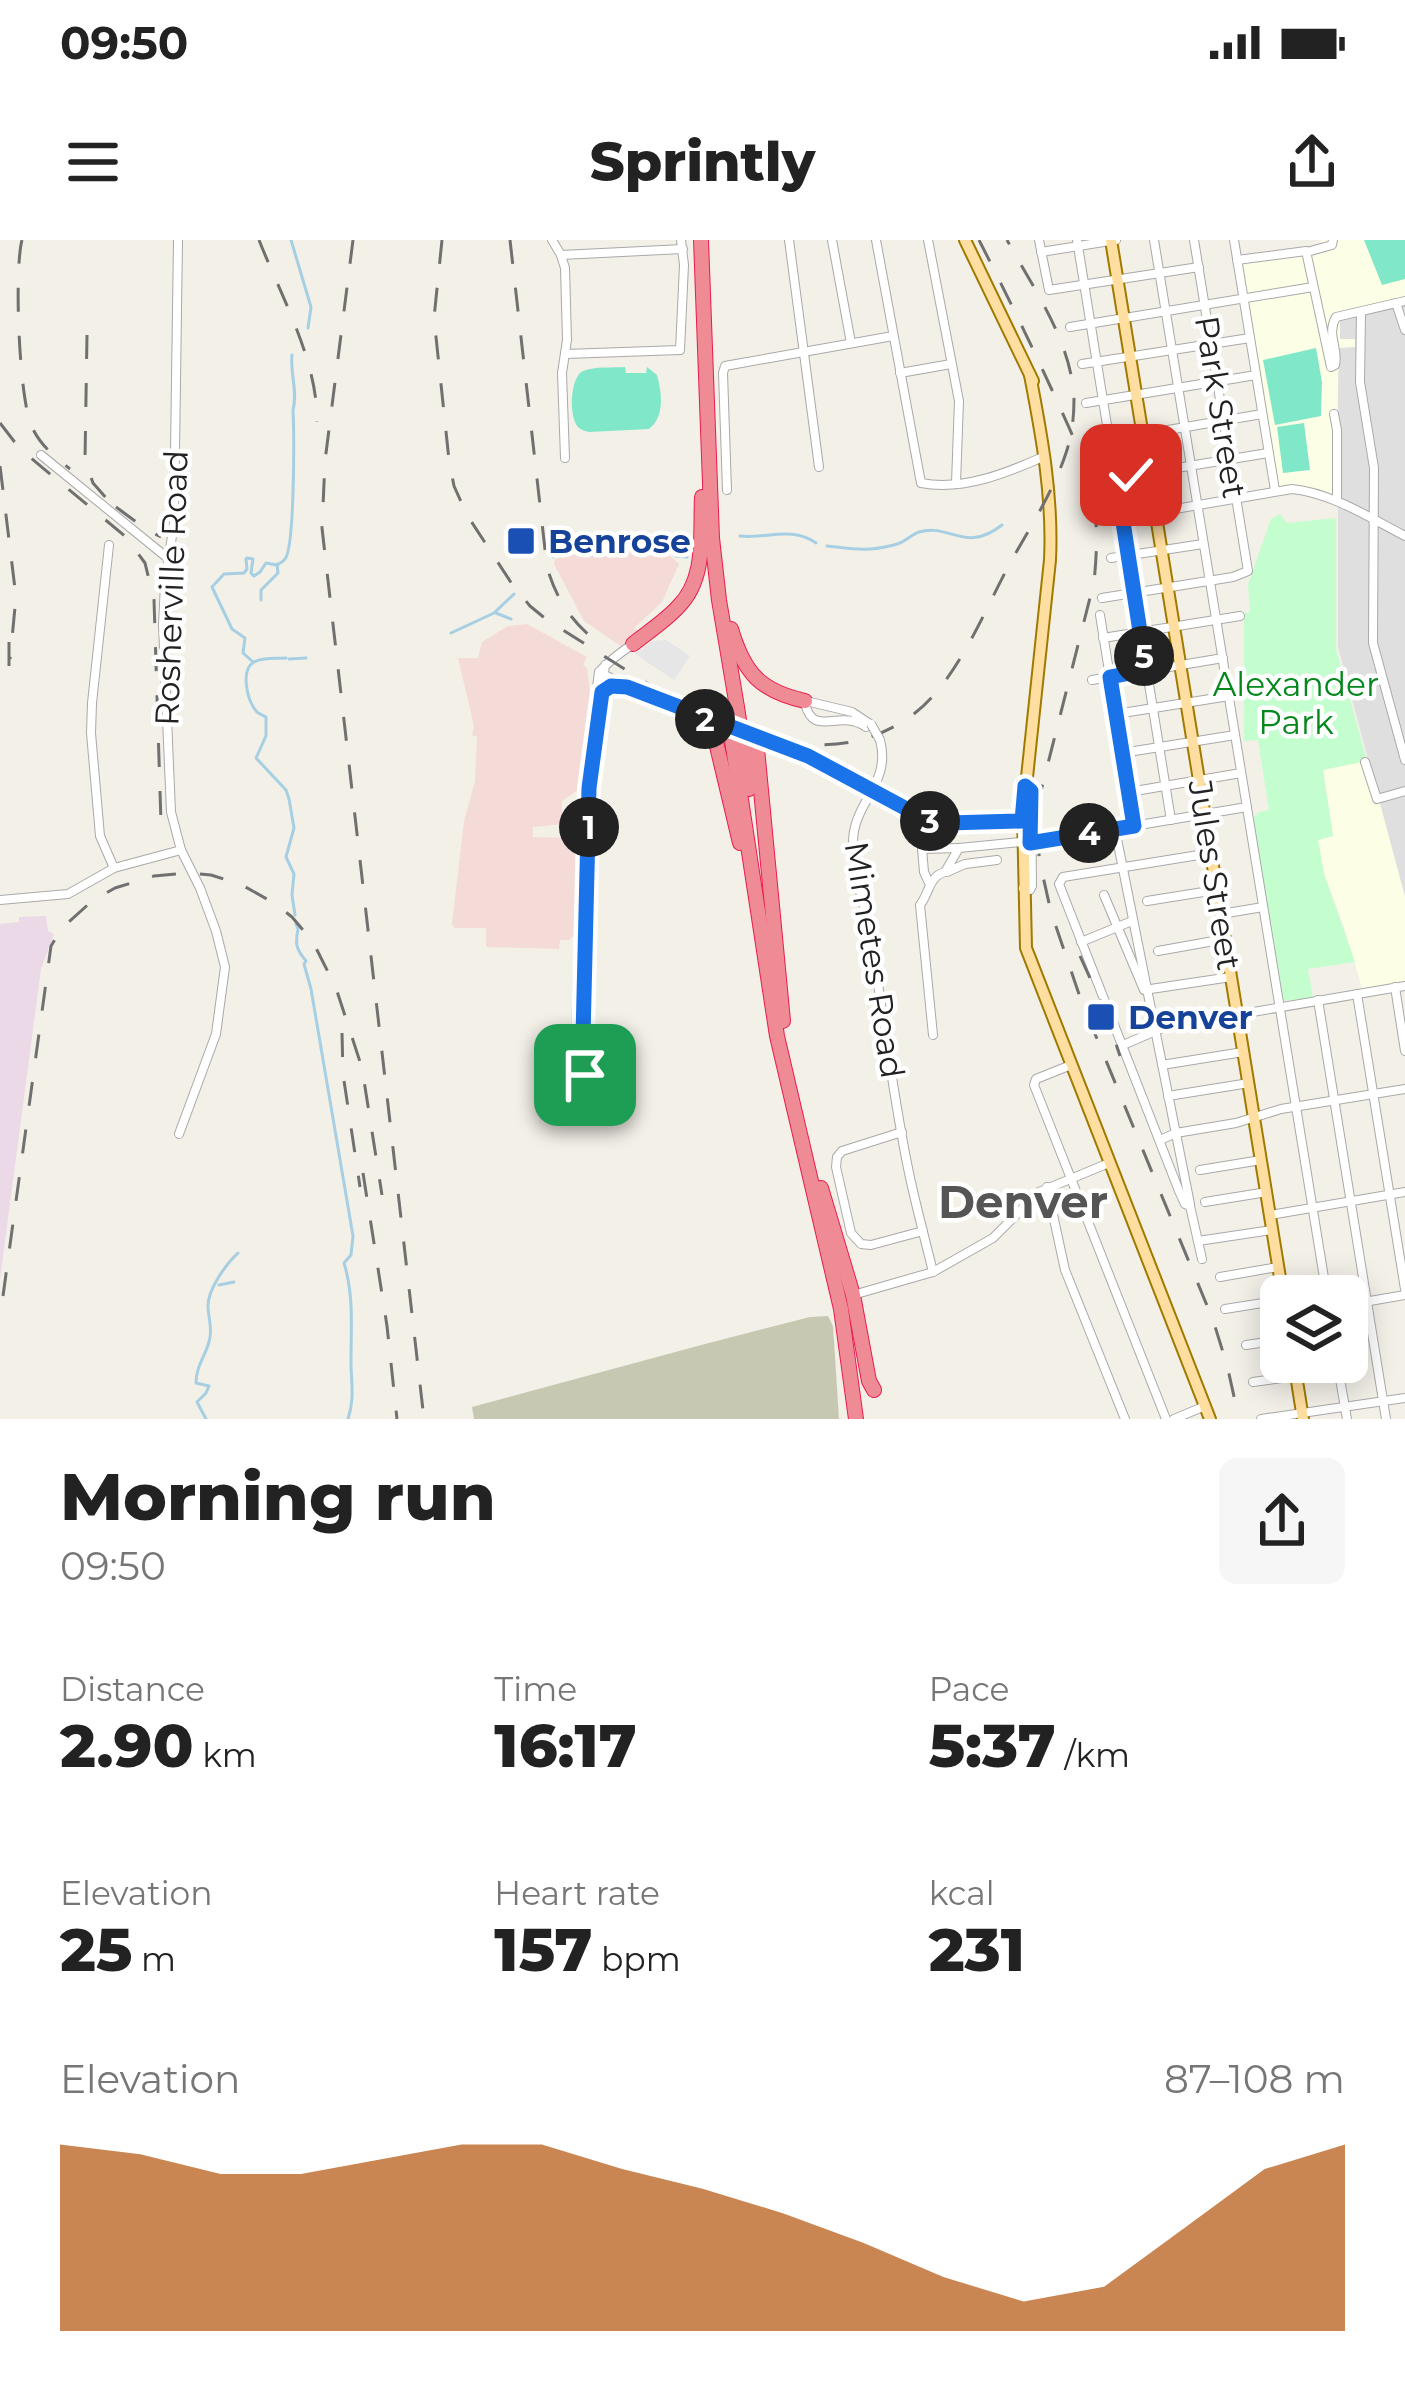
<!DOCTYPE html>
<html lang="en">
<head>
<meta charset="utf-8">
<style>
	:root { --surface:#fff; --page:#f6f6f6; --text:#222; --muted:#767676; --accent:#b45309 }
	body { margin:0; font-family:Montserrat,sans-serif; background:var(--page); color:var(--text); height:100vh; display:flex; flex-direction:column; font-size:45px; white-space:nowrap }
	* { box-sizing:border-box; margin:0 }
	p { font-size:39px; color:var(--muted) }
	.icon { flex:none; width:66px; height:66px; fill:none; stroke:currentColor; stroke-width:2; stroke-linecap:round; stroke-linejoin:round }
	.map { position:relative; height:1179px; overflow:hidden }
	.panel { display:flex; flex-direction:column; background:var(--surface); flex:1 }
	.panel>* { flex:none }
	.tools { position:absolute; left:1260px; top:1035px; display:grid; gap:24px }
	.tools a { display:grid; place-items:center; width:108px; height:108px; border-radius:18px; background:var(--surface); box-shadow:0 6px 30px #0003; font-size:60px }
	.pin { position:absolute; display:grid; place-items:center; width:102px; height:102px; color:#fff; margin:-51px; border-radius:24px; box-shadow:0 6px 18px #0006 }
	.km { position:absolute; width:60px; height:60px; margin:-30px; border-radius:50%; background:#222; color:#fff; font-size:33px; line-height:60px; text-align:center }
	.round { display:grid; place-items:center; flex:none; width:126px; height:126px; border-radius:18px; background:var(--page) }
	.head { display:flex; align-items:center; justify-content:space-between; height:204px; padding:0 60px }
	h1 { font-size:66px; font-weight:800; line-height:90px }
	.stats { display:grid; grid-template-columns:repeat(3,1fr); gap:18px; height:204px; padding:12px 60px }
	.stats div { display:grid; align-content:center }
	.stats b { font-size:60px; font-weight:800 }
	.stats small { font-size:33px; font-weight:400 }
	.stats p { font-size:33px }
	.chart { height:336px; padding:24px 60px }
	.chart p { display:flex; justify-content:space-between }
	.chart svg { width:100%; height:216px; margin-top:12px; fill:var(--accent); opacity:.7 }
	.status { display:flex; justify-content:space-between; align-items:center; height:84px; padding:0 60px; background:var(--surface); direction:ltr }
	.status svg { height:33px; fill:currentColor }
	header { display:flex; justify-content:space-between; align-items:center; height:156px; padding:0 60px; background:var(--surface); font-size:54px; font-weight:800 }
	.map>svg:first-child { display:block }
</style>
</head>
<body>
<div class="status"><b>09:50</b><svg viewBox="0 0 49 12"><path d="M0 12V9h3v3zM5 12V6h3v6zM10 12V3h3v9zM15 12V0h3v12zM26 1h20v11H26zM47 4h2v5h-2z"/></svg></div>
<header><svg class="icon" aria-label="menu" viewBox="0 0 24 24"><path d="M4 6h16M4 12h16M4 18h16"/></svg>Sprintly<svg class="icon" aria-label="share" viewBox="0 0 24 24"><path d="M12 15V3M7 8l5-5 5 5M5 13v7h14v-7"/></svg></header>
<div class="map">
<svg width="1405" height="1179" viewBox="0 0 1405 1179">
	<rect width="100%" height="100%" fill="#f3f0e8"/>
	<path fill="#e0dfdf" d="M1338,0H1405V657L1338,407Z"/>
	<g fill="#f4dbd7">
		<path d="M641,305L662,309L679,324L662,362L634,388L639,394L622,407L584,381L554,324L555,319L579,311Z"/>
		<path d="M527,384L587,417L583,425L587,428L590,452L578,550L562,561V572L568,580L565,584L533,587V597L570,598L577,607L575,694L569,700H560L559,709L486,707V688H454L452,684L464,581L475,541L477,497L472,495L474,486L458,418H478L482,402L508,386Z"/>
	</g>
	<path fill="#ecd9e7" d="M46,676L48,691L54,694L41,729L0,1039V684L19,682V677Z"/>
	<g fill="#fcffe5">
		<path d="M1321,0H1405V58L1340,73V99H1355V107L1339,108L1335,258L1308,247H1278L1241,19L1321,5Z"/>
		<path d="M1362,522L1374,565L1380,564L1405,657V742L1362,748L1343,684L1324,634L1318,599L1333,596L1323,529Z"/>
	</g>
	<path fill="#c6c8b2" d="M828,1076L833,1086L839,1179H474L472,1167L705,1104L810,1077Z"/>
	<path fill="#c4fece" d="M1280,274L1287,283L1336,278V409L1367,521L1323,530L1333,596L1318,600L1324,634L1355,722L1308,729L1313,758L1281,761L1253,578L1259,572L1269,570L1258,500L1244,501V373L1250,372L1248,344L1271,279Z"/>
	<g fill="#81e7c9">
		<path d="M1364,0H1405V39L1382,45Z"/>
		<path d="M1316,108L1322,142L1321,176L1275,185L1263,120Z"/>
		<path d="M625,127L626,133H646L647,127L657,135C662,153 665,177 649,189L589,192C585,191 582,190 579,188C568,178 570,137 583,131C595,126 613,128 625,127Z"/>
		<path d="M1304,183L1310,230L1283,233L1277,187Z"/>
	</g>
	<path fill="#e6e6e6" d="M666,400L690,416L674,440L635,414L652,401Z"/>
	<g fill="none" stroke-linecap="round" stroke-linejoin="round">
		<g stroke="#a6cfe3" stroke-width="3">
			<path d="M291,0L311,67L308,88"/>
			<path d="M740,296C766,299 792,286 816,303"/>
			<path d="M827,306C854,309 867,312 894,305C905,303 910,295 919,292C951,283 965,314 1002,285"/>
			<path d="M553,317C580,300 636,299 665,304L670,310L676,311V316L687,317"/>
			<path d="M247,318L253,319L251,333L254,336L260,332L266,323L277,325C280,323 283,322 285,319C295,307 294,191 293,170C298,151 290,134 292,115"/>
			<path d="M246,319L247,329L244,333L224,334L212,347L232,389L245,398L243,413L252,421"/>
			<path d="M261,360V350L278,333L277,324"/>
			<path d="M496,373L511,379"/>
			<path d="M451,393L494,373L514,354"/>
			<path d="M286,418C276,419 263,417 254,422C240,430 247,461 257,472C259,474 263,475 266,477V496L256,518L286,550L289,559L294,588L286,617L294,634L292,655L295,675"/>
			<path d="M289,419L306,418"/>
			<path d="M296,684L298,689C295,704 296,709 306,721L304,724L311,749L353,996L351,1015L344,1023C354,1056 351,1087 351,1121C351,1142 355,1158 348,1179"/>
			<path d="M219,1045L234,1042"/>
			<path d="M206,1179L197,1162L206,1153L209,1146L196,1143C196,1124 208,1113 210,1097C212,1086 208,1076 208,1066C208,1049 226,1024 238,1013"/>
		</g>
		<g stroke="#a9a9a9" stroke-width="10">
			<g id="minor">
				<path d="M178,0L174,282L165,344L163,385L171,572L181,610L200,648L216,691L225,727L216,794L179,894"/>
				<path d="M552,0L561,15L565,28L567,100L562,133L565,218"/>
				<path d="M789,0L819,227"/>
				<path d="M832,0L851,103"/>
				<path d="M876,0L921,243C963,251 1007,233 1045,216"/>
				<path d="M928,0L959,161L956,243"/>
				<path d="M1039,0L1049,50L1199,27"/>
				<path d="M1077,0L1171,580"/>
				<path d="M1154,0L1327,1056"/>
				<path d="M1234,0L1275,250"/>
				<path d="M1041,12L1116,0"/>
				<path d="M1307,12L1332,5L1333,0"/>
				<path d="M561,15L683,9"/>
				<path d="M1237,20L1306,11L1331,127L1335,125C1339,108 1326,95 1336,77L1405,61"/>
				<path d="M1396,63L1405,90"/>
				<path d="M1361,72L1360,142L1374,228L1373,403L1405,520"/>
				<path d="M1070,87L1313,47"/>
				<path d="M565,114L680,110L684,25L681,0"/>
				<path d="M1082,124L1250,98"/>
				<path d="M900,133L951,124"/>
				<path d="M1086,163L1256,135"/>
				<path d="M1334,174L1337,190V261"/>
				<path d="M1092,203L1262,174"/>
				<path d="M41,215L170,320"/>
				<path d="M1098,241L1268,213"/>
				<path d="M727,250L723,133L725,126L893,96"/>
				<path d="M1111,280L1292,249C1332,253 1370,278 1405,296"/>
				<path d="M109,305L92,463L91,493L100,596L114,628"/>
				<path d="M1111,318L1203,304"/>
				<path d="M1102,358L1233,337L1248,331L1194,0"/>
				<path d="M1100,375L1134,586"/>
				<path d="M1103,398L1240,376"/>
				<path d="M605,425L589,548L583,785L585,835L582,837L579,834L576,792L584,549L599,432C609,421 621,412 633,404"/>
				<path d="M599,432L642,454L729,488"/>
				<path d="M1092,440L1223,418"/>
				<path d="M806,461L852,472L870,484"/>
				<path d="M805,463C813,499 840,468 866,487"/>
				<path d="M1116,474L1229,456"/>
				<path d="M754,497L807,516L917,576L948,583"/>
				<path d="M880,500C892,545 852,562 853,604C853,637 867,671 872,704C884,780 893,857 909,933C916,966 925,999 933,1032"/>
				<path d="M790,513L919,582"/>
				<path d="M1122,513L1235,495"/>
				<path d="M1365,522L1377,559L1405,551"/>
				<path d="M1129,552L1241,533"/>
				<path d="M946,583L1022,581"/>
				<path d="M1115,589L1190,964"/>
				<path d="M1079,595L1247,567"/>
				<path d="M947,632L965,624L997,620"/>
				<path d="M930,645L924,632L922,609L959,608"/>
				<path d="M1023,648L1030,650L1032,646L1031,551L1026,546"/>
				<path d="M1104,655L1144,750L1231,737"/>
				<path d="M0,660L68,654L114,628L181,610"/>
				<path d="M1147,661L1216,650"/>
				<path d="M1221,674L1263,667"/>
				<path d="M1081,702L1132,681"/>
				<path d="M1158,711L1225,699"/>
				<path d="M1395,747L1405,811"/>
				<path d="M1357,754L1405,1049"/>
				<path d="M1318,760L1386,1179"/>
				<path d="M933,795L920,665C929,654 929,636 945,632L959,608L1021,602"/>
				<path d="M1123,805L1165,787L1405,746"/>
				<path d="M1071,825L1036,839L1034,845L1166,1179"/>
				<path d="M1162,825L1243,812"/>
				<path d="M1168,856L1249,843"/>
				<path d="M902,892L842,911L837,917L836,927L851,993L861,1004L871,1005L923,991"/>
				<path d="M1160,900L1176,893L1236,883L1281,869L1405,849"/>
				<path d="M1200,930L1261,920"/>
				<path d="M1047,947L1065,1030L1125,1179"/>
				<path d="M1205,962L1267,952"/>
				<path d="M1270,975L1405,952"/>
				<path d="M1198,1001L1272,990"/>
				<path d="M1202,1019L1190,966L1185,964L1179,951L1059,644L1063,637L1211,613"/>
				<path d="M1220,1037L1278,1027"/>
				<path d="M860,1053L933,1032L993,998L1039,952L1109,923"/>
				<path d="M1347,1065L1405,1055"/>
				<path d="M1225,1069L1281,1060"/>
				<path d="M1246,1105L1281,1100"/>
				<path d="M1337,1122L1347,1179"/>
				<path d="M1253,1142L1296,1136"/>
				<path d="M1174,1179L1205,1166"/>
				<path d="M1261,1179L1405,1158"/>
			</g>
		</g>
		<g stroke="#a07a00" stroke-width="14">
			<g id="major">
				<path d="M965,0L1033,141"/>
				<path d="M1111,0L1283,1056"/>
				<path d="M1030,135C1042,197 1053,257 1050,320L1023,575L1026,708L1210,1179"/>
				<path d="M1294,1122L1303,1179"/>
			</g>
		</g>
		<g stroke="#ea1c4e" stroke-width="16">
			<g id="highway">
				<path d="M701,0L712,298L719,360L737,467"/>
				<path d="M731,389C744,433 760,451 805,461"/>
				<path d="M633,404C648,392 665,381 678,367C707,338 700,295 702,257"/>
				<path d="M711,481L740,603"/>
				<path d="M756,498L783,781"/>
				<path d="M733,507L777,796L841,1069L856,1179"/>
				<path d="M743,507L749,549"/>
				<path d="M821,948L853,1055L869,1141L874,1150"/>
			</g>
		</g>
		<use href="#minor" stroke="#fff" stroke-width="8"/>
		<use href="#major" stroke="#ffdfa1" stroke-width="10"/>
		<use href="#highway" stroke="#ef8b94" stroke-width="14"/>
		<g stroke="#707070" stroke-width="3" stroke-dasharray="24 24" stroke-linecap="butt">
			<path d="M22,0C14,30 19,161 32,187C40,205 55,217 70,229"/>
			<path d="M259,0C281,56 318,121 317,182"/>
			<path d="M353,0L325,221L322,288L424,1179"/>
			<path d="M442,0L434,78L449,220L454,246L467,275L512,344L530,366L547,380L661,452L777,498C824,512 875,504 915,473C957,440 983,374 1008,327C1028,290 1053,253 1066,213C1072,195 1074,177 1074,159C1072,102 1033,48 1007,0"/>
			<path d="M510,0L547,327C555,355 568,377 590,396"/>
			<path d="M979,0C1006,53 1032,106 1057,161C1071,192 1086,223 1093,257C1098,285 1097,313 1094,342L1041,551L1037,597L1040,623L1051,672L1081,760L1213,1080L1227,1125L1239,1179"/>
			<path d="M87,95L85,220L93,243L107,259"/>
			<path d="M0,183L20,209L126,297L145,323L154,360L161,583"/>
			<path d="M0,226L16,357L10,419"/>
			<path d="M116,267L147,290L161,297"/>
			<path d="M9,402V449"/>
			<path d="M1080,716L1105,771L1120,816"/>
			<path d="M342,793L343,834L360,947"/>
			<path d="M363,933L387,1086L397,1179"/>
			<path d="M3,1056L51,706L62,688L92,661L115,648L154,636L186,633L211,635L242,645L274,663L292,677L313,702L336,748L362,828L382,955"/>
		</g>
		<g stroke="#a9a9a9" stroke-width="10" stroke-linecap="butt">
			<g id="minor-bridge">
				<path d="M871,484L880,500"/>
				<path d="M1030,603L1079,595"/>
			</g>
		</g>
		<g stroke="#ea1c4e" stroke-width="16" stroke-linecap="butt">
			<g id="highway-bridge">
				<path d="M727,467L733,507"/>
				<path d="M737,467L743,507"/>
			</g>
		</g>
		<use href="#minor-bridge" stroke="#fff" stroke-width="8"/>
		<use href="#highway-bridge" stroke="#ef8b94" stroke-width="14"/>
	</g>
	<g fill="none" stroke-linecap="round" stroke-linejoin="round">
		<g stroke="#fff" stroke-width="24">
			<path id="route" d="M585,835L583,797L589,548L602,452L611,446L627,447L808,516L929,581L948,583L1022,581L1025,546L1031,551L1030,603L1134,586L1110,437L1146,430L1116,237L1131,235"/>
		</g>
		<use href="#route" stroke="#1a73e8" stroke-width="15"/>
	</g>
	<g fill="#1a4fb4" stroke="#fff" stroke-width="4.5">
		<rect x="506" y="286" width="30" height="30" rx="6"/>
		<rect x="1086" y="762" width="30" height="30" rx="6"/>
	</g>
	<g text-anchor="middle" stroke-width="9" stroke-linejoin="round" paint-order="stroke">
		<g font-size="33" fill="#222" stroke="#fff">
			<text transform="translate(1221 167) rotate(81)" y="12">Park Street</text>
			<text transform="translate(171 348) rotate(-88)" y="12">Rosherville Road</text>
			<text transform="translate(1215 635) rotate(81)" y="12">Jules Street</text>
			<text transform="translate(875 720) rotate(81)" y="12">Mimetes Road</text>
		</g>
		<g font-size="33" font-weight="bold" fill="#164399" stroke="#fff" text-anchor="start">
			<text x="548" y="313">Benrose</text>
			<text x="1128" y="789">Denver</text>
		</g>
		<g font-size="33" fill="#04871b" stroke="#fff">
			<text x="1296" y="456">Alexander<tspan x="1296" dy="38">Park</tspan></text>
		</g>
		<g font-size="45" font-weight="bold" fill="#555" stroke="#fff">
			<text x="1023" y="978">Denver</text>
		</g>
	</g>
</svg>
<div class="tools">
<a><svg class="icon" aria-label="layers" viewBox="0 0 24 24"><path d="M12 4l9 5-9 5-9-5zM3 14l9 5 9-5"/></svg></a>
</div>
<div class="pin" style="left:585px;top:835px;background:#1e9e55"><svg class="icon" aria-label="arrive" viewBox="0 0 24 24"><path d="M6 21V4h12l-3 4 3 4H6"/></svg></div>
<div class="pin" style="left:1131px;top:235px;background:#d93025"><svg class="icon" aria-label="check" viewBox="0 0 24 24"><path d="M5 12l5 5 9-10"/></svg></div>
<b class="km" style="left:589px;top:587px">1</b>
<b class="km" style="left:705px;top:479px">2</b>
<b class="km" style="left:930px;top:581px">3</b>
<b class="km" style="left:1089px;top:593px">4</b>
<b class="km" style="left:1144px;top:416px">5</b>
</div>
<section class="panel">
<div class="head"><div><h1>Morning run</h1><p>09:50</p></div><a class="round"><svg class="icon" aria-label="share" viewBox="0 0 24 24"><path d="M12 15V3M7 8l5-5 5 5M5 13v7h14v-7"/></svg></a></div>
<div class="stats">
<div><p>Distance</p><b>2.90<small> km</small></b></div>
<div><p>Time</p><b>16:17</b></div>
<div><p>Pace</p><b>5:37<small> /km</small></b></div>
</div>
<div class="stats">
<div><p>Elevation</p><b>25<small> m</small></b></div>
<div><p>Heart rate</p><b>157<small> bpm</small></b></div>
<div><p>kcal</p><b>231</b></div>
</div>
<div class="chart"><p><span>Elevation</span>87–108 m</p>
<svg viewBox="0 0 160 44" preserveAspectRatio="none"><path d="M0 44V6L10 8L20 12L30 12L40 9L50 6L60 6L70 11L80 15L90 20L100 26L110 33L120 38L130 35L140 23L150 11L160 6V44z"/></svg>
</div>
</section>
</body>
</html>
